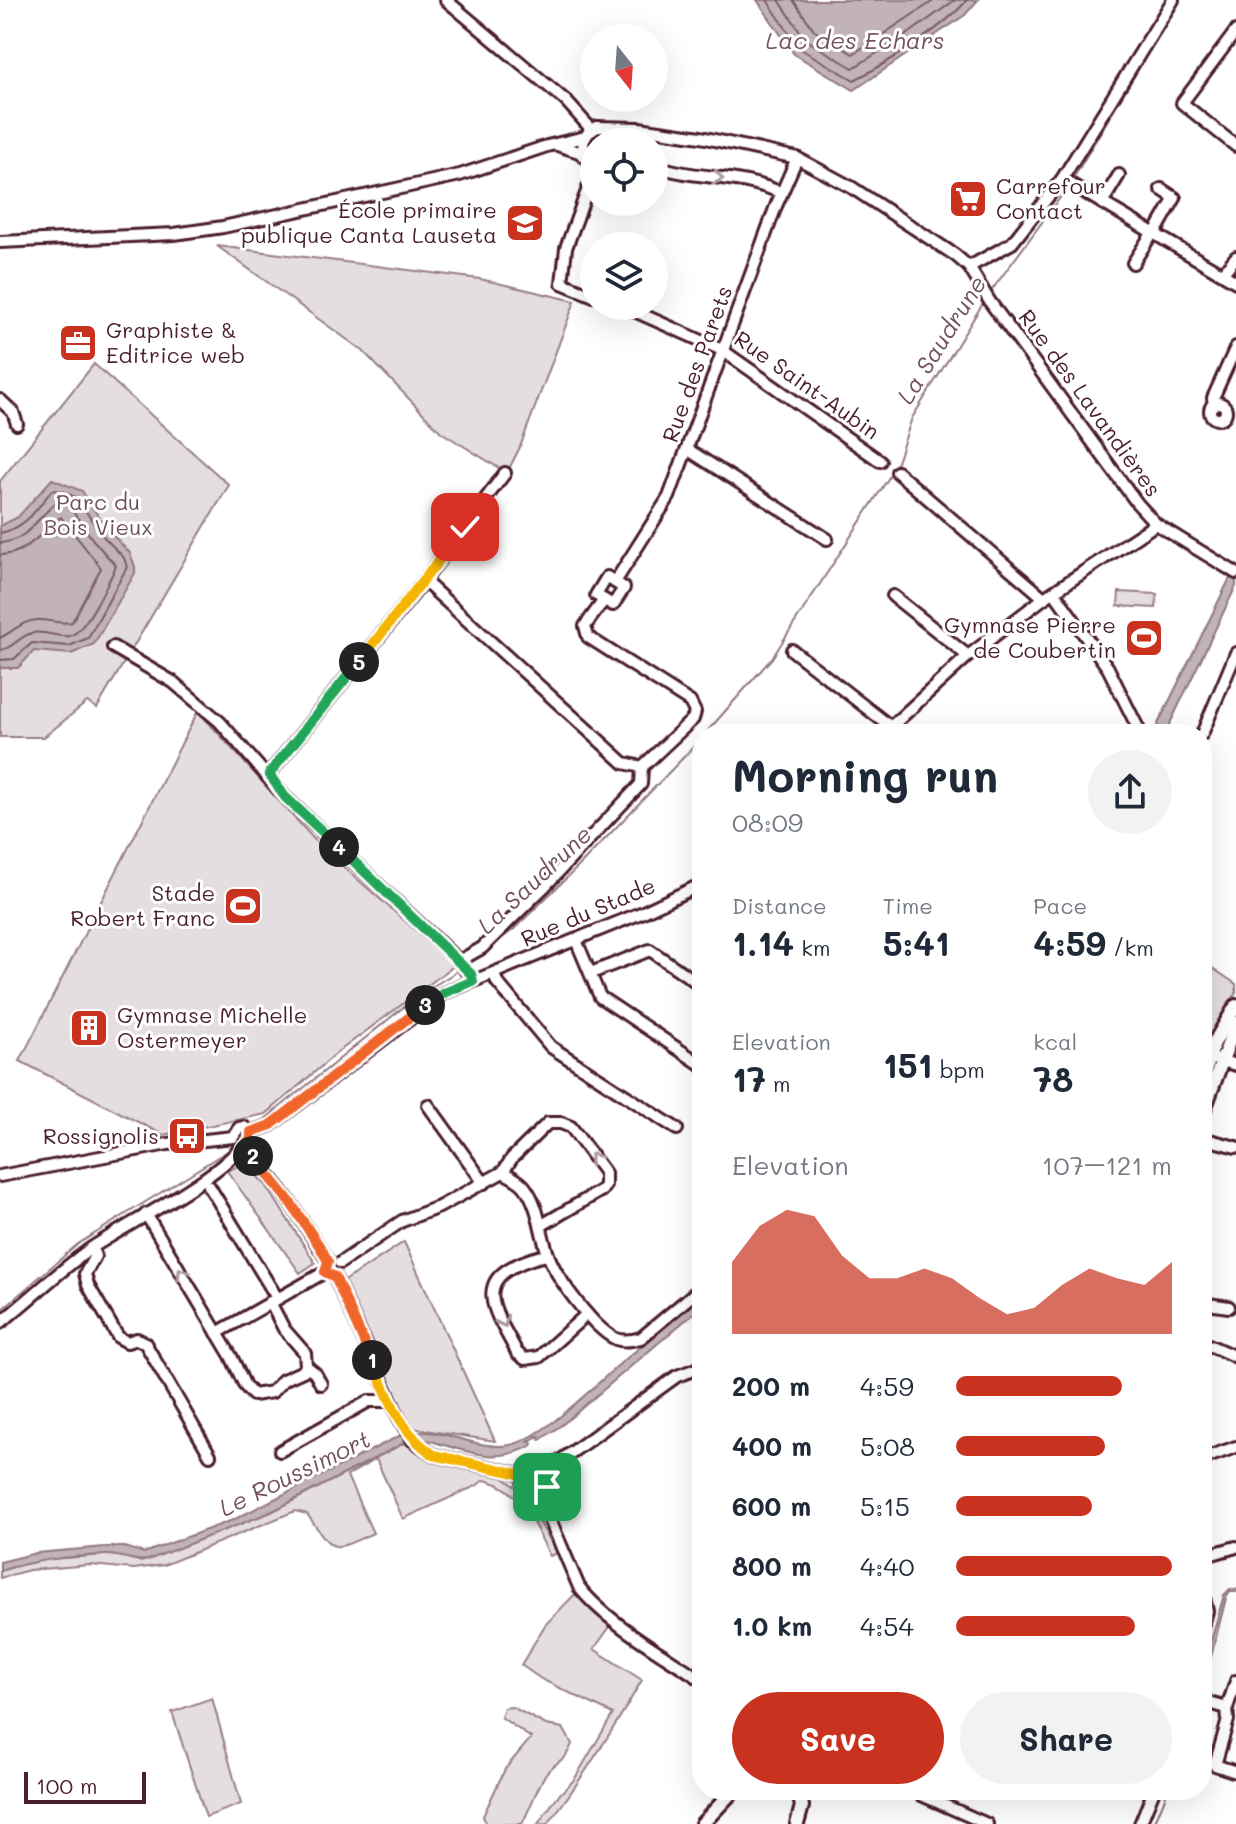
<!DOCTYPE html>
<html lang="en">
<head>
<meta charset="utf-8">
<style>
	:root { --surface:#fff; --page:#f2f2f3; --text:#1f2937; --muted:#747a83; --accent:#c8321e }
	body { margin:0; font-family:Mali,sans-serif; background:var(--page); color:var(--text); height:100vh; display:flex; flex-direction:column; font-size:30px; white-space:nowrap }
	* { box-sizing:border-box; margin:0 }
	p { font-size:26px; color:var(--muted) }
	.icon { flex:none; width:44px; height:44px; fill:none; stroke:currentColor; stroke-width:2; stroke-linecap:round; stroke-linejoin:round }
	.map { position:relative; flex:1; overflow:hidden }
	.drawer { position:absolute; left:692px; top:724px; width:520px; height:1076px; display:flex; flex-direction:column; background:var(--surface); border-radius:32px; box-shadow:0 8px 32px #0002 }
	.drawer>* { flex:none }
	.needle { width:52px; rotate:163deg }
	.controls { position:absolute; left:580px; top:24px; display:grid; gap:16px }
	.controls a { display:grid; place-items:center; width:88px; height:88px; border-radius:50%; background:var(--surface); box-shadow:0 8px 32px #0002; font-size:40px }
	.scale { position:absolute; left:24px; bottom:20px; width:122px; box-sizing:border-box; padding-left:8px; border:4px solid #4a1f2b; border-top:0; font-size:22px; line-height:28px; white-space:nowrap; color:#4a1f2b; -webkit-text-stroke:6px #fff; paint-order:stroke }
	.pin { position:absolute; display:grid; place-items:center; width:68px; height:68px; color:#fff; margin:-34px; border-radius:16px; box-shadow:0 4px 12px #0006 }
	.km { position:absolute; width:40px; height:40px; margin:-20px; border-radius:50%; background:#222; color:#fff; font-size:22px; line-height:40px; text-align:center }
	.round { display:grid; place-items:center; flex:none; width:84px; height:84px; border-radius:42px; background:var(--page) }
	.overview { display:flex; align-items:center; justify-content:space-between; height:136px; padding:0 40px }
	h1 { font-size:44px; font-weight:700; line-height:60px }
	.metrics { display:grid; grid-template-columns:repeat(3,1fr); gap:12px; height:136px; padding:8px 40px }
	.metrics div { display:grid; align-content:center }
	.metrics b { font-size:34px; font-weight:700 }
	.metrics small { font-size:22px; font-weight:400 }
	.metrics p { font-size:22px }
	.chart { height:224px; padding:16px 40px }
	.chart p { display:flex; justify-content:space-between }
	.chart svg { width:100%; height:144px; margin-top:8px; fill:var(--accent); opacity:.7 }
	.primary-button { display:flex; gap:16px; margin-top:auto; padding:16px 40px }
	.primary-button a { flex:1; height:92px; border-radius:48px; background:var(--accent); color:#fff; font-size:32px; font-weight:700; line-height:92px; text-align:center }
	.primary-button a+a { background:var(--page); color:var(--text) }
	ul { padding:0 40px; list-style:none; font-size:26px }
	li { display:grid; grid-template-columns:128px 96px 1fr; align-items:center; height:60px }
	li i { height:20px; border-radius:10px; background:var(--accent) }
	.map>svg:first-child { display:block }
</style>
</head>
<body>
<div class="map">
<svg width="1236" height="1824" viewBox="0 0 1236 1824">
	<rect width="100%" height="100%" fill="#fff"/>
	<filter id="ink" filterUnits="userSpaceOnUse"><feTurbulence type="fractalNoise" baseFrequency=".0125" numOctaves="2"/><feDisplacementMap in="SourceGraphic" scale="16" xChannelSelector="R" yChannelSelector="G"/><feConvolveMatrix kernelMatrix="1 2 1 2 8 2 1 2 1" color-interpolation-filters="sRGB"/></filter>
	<g filter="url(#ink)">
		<g fill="#e5dee0" stroke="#987e86" stroke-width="2">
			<path d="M217,246L480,279L575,301L520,447L507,473L441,432L363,351Z"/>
			<path d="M94,364L229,485L97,708L87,702L44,737H0V481Z"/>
			<path d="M1119,592L1157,594L1156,608L1118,606Z"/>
			<path d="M198,711L321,847L455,965L338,1052L266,1114L163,1135L20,1061Z"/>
			<path d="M1202,961L1236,984V993L1208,1040L1202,1042Z"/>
			<path d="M244,1163L266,1185L315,1263L300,1273L227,1171Z"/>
			<path d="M404,1242L495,1441L412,1428L403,1416L343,1282Z"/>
			<path d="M408,1441L421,1455L498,1474L523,1492L557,1553L550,1556C534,1526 522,1487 484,1480L476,1486L403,1519L376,1459L347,1476L373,1533C329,1553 335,1553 307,1514L295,1511L164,1565L134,1569L90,1565L29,1570L0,1578V1571L35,1560L105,1555H122L141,1562L271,1512Z"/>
			<path d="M576,1593L612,1624L594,1649L642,1680C612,1732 584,1776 548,1824H538L557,1797L574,1780L613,1714L541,1679L521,1665L545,1625Z"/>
			<path d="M212,1698L241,1804L206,1817L172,1712Z"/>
			<path d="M512,1707L546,1725L563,1728L572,1744C565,1762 559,1759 547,1772C542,1777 528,1813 522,1824H486L483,1816L505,1769L531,1738L501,1717L504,1708Z"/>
		</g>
		<g fill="#c1b3b6" stroke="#91787e" stroke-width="2">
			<path d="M757,0H978L965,15L854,90L794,54Z"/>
			<path d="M52,479L82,491L107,529L130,553L135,567V573L94,644L71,654L34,651L18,668H2L0,667V526L18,517Z"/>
			<path d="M1231,576L1236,579V586L1165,734H1153Z"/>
			<path d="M702,1295V1306L563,1424L540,1440L537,1436L531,1441L532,1445C494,1468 458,1447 419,1438L413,1433C445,1427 477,1451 510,1445C543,1439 595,1385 622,1362C649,1340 676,1318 702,1295Z"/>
			<path d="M401,1435L408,1441L271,1512L148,1560C134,1563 120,1554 105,1555C70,1556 34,1560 0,1571V1562L36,1553L105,1547H125L144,1553L233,1520Z"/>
			<path d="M1230,1589H1236V1592H1230L1226,1598L1202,1692V1672L1224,1595Z"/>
		</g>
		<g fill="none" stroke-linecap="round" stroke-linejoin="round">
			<g stroke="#7a5a63" stroke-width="2">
				<path d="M767,0L799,48L854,80C885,65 946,26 967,0"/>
				<path d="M779,0L806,40L853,68L911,32L955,0"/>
				<path d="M793,0L815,31L853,54L935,0"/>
				<path d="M0,533C25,529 37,509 52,490L62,491L77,498L101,534L124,558L127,567L88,638L69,646L32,643L14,659L0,660"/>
				<path d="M0,543C30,541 37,515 59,501L70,507L93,540L116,566C109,581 85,634 69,636C57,638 45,630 32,633C19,636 13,649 0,650"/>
				<path d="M0,555C30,554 40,531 61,517L101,568L72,622C60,625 49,619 37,620C21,621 13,632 0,638"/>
			</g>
			<g stroke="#91787e" stroke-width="2">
				<path d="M1071,182L1170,15"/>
				<path d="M989,294L1068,187"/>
				<path d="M705,734L772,658L895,468L912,418L985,300"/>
				<path d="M490,947L513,930L581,864L702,738"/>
				<path d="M467,964L478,956"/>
				<path d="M264,1120L416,997L459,970"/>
				<path d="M0,1311L78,1244L224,1153"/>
				<path d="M528,1442L540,1436"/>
				<path d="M1154,1824L1168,1790"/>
			</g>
			<g stroke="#4a1f2b" stroke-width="16">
				<g id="minor">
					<path d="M446,0L566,101L592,130"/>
					<path d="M1236,31L1182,103L1236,146"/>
					<path d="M629,142L648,131"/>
					<path d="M557,145L579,152L594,165"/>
					<path d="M585,156L583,142L588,133L597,127L639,128L701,137L797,158L851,187L955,255L969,267L990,302L1137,503L1156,524L1236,573"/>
					<path d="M654,165C694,180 742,174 781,193"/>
					<path d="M594,172L566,248L562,283L594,296"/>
					<path d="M1062,179L1236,282"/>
					<path d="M1102,203L1119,175"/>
					<path d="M1155,233L1175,198L1161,189"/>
					<path d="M0,242L174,234L223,227L460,175L547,146L585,137"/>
					<path d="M1133,263L1153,232"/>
					<path d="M969,267L1012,243L1062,179L1173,0"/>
					<path d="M1223,273L1236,257"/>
					<path d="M623,306L722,350L880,461"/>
					<path d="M0,400L13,412L17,424"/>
					<circle cx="1218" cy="411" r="8"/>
					<path d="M1214,405L1213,398L1236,347"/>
					<path d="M687,449L827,539"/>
					<path d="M897,472L1044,598"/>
					<path d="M607,577L624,588L613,605L596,595Z"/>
					<path d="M424,581L624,763L642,767"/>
					<path d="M615,582L669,497L776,206L797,158"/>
					<path d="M1054,592L1108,668L1141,734"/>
					<path d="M893,596L968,656"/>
					<path d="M604,600L585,626L588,637L690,702L695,712L693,719L642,767"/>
					<path d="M113,647L173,682L220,722L285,797L459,961L473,981"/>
					<path d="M792,650L891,727"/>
					<path d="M883,734L968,656L1044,598L1156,524"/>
					<path d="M1202,734L1236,653"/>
					<path d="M269,774L424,581L505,473"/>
					<path d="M576,940L600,997L702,1065"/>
					<path d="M459,961L482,948L544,887L641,784L642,767"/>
					<path d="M591,973L650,950L702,986"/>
					<path d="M494,974L497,982L551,1047L677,1129"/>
					<path d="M1215,1059L1236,1065"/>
					<path d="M428,1105L484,1183"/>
					<path d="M251,1132L271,1125L444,993L641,913L702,884"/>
					<path d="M233,1137L239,1128L244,1127L251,1132"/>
					<path d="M1202,1138L1236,1147"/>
					<path d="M246,1145L290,1202L328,1261"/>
					<path d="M503,1172L512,1158L548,1123H561L571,1127L605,1173V1185L602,1190L542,1225"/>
					<path d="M0,1176L168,1144L233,1137"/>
					<path d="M209,1186L277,1298"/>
					<path d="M146,1214L231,1356L245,1386L253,1395L272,1392L283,1380L303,1371L306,1366L305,1353L284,1329L270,1302"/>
					<path d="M92,1248L95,1256L85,1274L88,1285L118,1337L127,1342L137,1339L145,1343L210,1455"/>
					<path d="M548,1255C534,1257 524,1261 512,1267C472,1288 503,1323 517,1353L525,1359L539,1357L587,1314"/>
					<path d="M340,1263L402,1221L439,1207L503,1172C510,1176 519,1180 524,1186C540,1206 540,1234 549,1257C558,1280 594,1329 616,1339C624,1342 634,1340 641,1338L702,1287"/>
					<path d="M335,1277L399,1418L412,1440L434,1455L524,1475"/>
					<path d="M1202,1308L1208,1304L1229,1307"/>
					<path d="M0,1323C30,1299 58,1272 90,1249C122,1227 226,1174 241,1145"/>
					<path d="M217,1333L325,1272"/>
					<path d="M1202,1342L1236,1357"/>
					<path d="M306,1366L315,1373L321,1384"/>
					<path d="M280,1451L369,1401H391"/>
					<path d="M1202,1459L1236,1447"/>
					<circle cx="536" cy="1479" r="13"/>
					<path d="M546,1471L677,1376L702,1367"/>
					<path d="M538,1492L579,1587C606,1622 664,1655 702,1680"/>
					<path d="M1202,1557L1236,1547"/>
					<path d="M1202,1589L1207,1611L1202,1629"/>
					<path d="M1202,1701L1227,1708L1228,1720L1215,1765L1236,1772"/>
					<path d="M1227,1708L1236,1681"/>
					<path d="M910,1790L987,1824"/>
					<path d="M1140,1824L1154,1790"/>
				</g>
			</g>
			<g stroke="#4a1f2b" stroke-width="18">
				<g id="major">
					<path d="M1202,1081L1214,1043L1236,1006"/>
					<path d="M1202,1115L1236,1023"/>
					<path d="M702,1824L734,1790"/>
					<path d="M797,1824L802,1806L798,1790"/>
				</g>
			</g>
			<use href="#minor" stroke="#fff" stroke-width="10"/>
			<use href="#major" stroke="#fff" stroke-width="12"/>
		</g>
		<defs><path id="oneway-chevron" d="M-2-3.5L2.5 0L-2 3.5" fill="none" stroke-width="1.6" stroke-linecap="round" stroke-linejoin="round" transform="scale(2)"/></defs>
		<g stroke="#ae9aa0">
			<use href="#oneway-chevron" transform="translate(718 178) rotate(10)"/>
			<use href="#oneway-chevron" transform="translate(594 1158) rotate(-127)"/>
			<use href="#oneway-chevron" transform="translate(182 1273) rotate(-121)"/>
			<use href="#oneway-chevron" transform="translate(503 1322) rotate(64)"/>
		</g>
	</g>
	<g fill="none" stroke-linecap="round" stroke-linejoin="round" filter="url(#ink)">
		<g stroke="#fff" stroke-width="16">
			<path id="split-1" d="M372,1360C388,1395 400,1434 434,1455L524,1475L525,1485C531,1494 540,1495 547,1487"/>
		</g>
		<g stroke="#fff" stroke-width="16">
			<path id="split-2" d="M253,1156L290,1202L320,1247L328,1261L325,1272L335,1277L372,1360"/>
		</g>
		<g stroke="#fff" stroke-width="16">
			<path id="split-3" d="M253,1156L246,1145L251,1139V1132L271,1125L425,1005"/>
		</g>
		<g stroke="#fff" stroke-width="16">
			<path id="split-4" d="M339,847L471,974L473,981L444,993L425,1005"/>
		</g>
		<g stroke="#fff" stroke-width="16">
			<path id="split-5" d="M339,847L285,797L269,774L359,662"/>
		</g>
		<g stroke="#fff" stroke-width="16">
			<path id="split-6" d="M359,662L465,527"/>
		</g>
		<use href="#split-1" stroke="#f5b400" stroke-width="10"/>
		<use href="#split-2" stroke="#f0652b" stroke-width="10"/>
		<use href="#split-3" stroke="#f0652b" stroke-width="10"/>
		<use href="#split-4" stroke="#22a559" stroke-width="10"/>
		<use href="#split-5" stroke="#22a559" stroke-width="10"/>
		<use href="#split-6" stroke="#f5b400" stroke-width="10"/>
	</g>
	<defs>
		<g id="supermarket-square" transform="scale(2)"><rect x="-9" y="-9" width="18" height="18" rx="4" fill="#c8321e" stroke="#fff"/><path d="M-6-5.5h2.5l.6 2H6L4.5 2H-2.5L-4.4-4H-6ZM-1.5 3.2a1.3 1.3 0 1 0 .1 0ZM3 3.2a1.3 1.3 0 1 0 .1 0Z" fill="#fff"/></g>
		<g id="school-square" transform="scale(2)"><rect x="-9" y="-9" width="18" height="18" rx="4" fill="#c8321e" stroke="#fff"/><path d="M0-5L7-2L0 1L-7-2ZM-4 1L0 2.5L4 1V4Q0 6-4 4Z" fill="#fff"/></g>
		<g id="office-square" transform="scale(2)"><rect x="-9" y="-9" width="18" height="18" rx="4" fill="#c8321e" stroke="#fff"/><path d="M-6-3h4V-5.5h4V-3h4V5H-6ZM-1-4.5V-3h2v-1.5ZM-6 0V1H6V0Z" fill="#fff"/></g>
		<g id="stadium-square" transform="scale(2)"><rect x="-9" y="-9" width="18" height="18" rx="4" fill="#c8321e" stroke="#fff"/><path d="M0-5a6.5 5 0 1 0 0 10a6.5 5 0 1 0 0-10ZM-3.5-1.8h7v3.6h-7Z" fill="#fff"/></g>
		<g id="building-square" transform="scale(2)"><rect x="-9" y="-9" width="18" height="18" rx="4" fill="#c8321e" stroke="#fff"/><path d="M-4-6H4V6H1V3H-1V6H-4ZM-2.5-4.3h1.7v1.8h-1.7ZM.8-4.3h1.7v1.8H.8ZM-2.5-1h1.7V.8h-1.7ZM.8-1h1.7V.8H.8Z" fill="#fff"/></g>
		<g id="bus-square" transform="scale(2)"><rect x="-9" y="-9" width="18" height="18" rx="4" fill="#c8321e" stroke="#fff"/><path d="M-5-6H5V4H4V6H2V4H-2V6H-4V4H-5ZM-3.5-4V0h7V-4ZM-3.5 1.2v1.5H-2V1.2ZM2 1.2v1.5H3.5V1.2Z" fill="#fff"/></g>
	</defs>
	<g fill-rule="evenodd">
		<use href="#supermarket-square" x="968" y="199"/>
		<use href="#school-square" x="525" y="223"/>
		<use href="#office-square" x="78" y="343"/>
		<use href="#stadium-square" x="1144" y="638"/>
		<use href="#stadium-square" x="243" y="906"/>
		<use href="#building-square" x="89" y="1028"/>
		<use href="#bus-square" x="187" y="1136"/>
	</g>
	<g text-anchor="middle" stroke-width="6" stroke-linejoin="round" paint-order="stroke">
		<g font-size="22" fill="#4a1f2b" stroke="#fff" text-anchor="end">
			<text x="996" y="194" text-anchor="start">Carrefour<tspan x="996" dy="25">Contact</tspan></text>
			<text x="497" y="218">École primaire<tspan x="497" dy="25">publique Canta Lauseta</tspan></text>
			<text x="106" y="338" text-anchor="start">Graphiste &amp;<tspan x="106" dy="25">Editrice web</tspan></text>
			<text x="1116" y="633">Gymnase Pierre<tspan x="1116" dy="25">de Coubertin</tspan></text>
			<text x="215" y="901">Stade<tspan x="215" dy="25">Robert Franc</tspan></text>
			<text x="117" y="1023" text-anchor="start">Gymnase Michelle<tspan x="117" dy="25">Ostermeyer</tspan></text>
			<text x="159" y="1144">Rossignolis</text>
		</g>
		<g font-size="22" fill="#4a1f2b" stroke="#fff">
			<text transform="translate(697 364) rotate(-70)" y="8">Rue des Parets</text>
			<text transform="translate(807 385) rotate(35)" y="8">Rue Saint-Aubin</text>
			<text transform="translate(1090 403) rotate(54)" y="8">Rue des Lavandières</text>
			<text transform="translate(588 912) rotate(-23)" y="8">Rue du Stade</text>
		</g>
		<g font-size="22" fill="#714f58" stroke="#fff">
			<text x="98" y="510">Parc du<tspan x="98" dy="25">Bois Vieux</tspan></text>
		</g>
		<g font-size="24" font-style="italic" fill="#74535c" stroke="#fff">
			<text x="855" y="49">Lac des Echars</text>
			<text transform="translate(942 340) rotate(-58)" y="8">La Saudrune</text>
			<text transform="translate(535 880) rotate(-43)" y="8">La Saudrune</text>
			<text transform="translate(295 1474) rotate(-26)" y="8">Le Roussimort</text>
		</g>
	</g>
</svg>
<div class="controls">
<a><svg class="needle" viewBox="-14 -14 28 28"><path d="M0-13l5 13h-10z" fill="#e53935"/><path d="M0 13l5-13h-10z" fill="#747a83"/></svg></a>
<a><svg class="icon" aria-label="locate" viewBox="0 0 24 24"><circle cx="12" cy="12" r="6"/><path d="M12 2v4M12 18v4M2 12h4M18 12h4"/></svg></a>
<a><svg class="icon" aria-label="layers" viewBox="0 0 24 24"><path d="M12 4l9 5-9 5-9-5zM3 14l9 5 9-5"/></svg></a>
</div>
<div class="scale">100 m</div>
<div class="pin" style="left:547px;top:1487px;background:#1e9e55"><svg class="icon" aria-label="arrive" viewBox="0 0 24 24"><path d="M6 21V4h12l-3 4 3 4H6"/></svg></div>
<div class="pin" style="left:465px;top:527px;background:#d93025"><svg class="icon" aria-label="check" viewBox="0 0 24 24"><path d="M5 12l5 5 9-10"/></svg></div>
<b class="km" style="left:372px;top:1360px">1</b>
<b class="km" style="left:253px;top:1156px">2</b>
<b class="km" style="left:425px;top:1005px">3</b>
<b class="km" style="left:339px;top:847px">4</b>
<b class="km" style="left:359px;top:662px">5</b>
<section class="drawer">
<div class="overview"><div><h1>Morning run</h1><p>08:09</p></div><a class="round"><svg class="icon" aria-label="share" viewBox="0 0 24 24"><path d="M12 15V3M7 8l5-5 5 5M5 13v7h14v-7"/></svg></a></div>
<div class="metrics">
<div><p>Distance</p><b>1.14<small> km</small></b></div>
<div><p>Time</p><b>5:41</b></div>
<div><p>Pace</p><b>4:59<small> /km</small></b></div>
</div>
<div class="metrics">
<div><p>Elevation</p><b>17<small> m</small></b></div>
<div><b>151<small> bpm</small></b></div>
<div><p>kcal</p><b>78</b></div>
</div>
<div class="chart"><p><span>Elevation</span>107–121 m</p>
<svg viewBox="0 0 160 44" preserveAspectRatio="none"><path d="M0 44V22L10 11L20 6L30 8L40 20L50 27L60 27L70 24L80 27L90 33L100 38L110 36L120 29L130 24L140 27L150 29L160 22V44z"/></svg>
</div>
<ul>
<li><b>200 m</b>4:59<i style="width:77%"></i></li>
<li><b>400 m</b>5:08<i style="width:69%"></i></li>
<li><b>600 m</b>5:15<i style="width:63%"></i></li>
<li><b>800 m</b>4:40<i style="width:100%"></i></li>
<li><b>1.0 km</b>4:54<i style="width:83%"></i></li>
</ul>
<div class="primary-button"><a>Save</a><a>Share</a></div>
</section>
</div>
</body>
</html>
